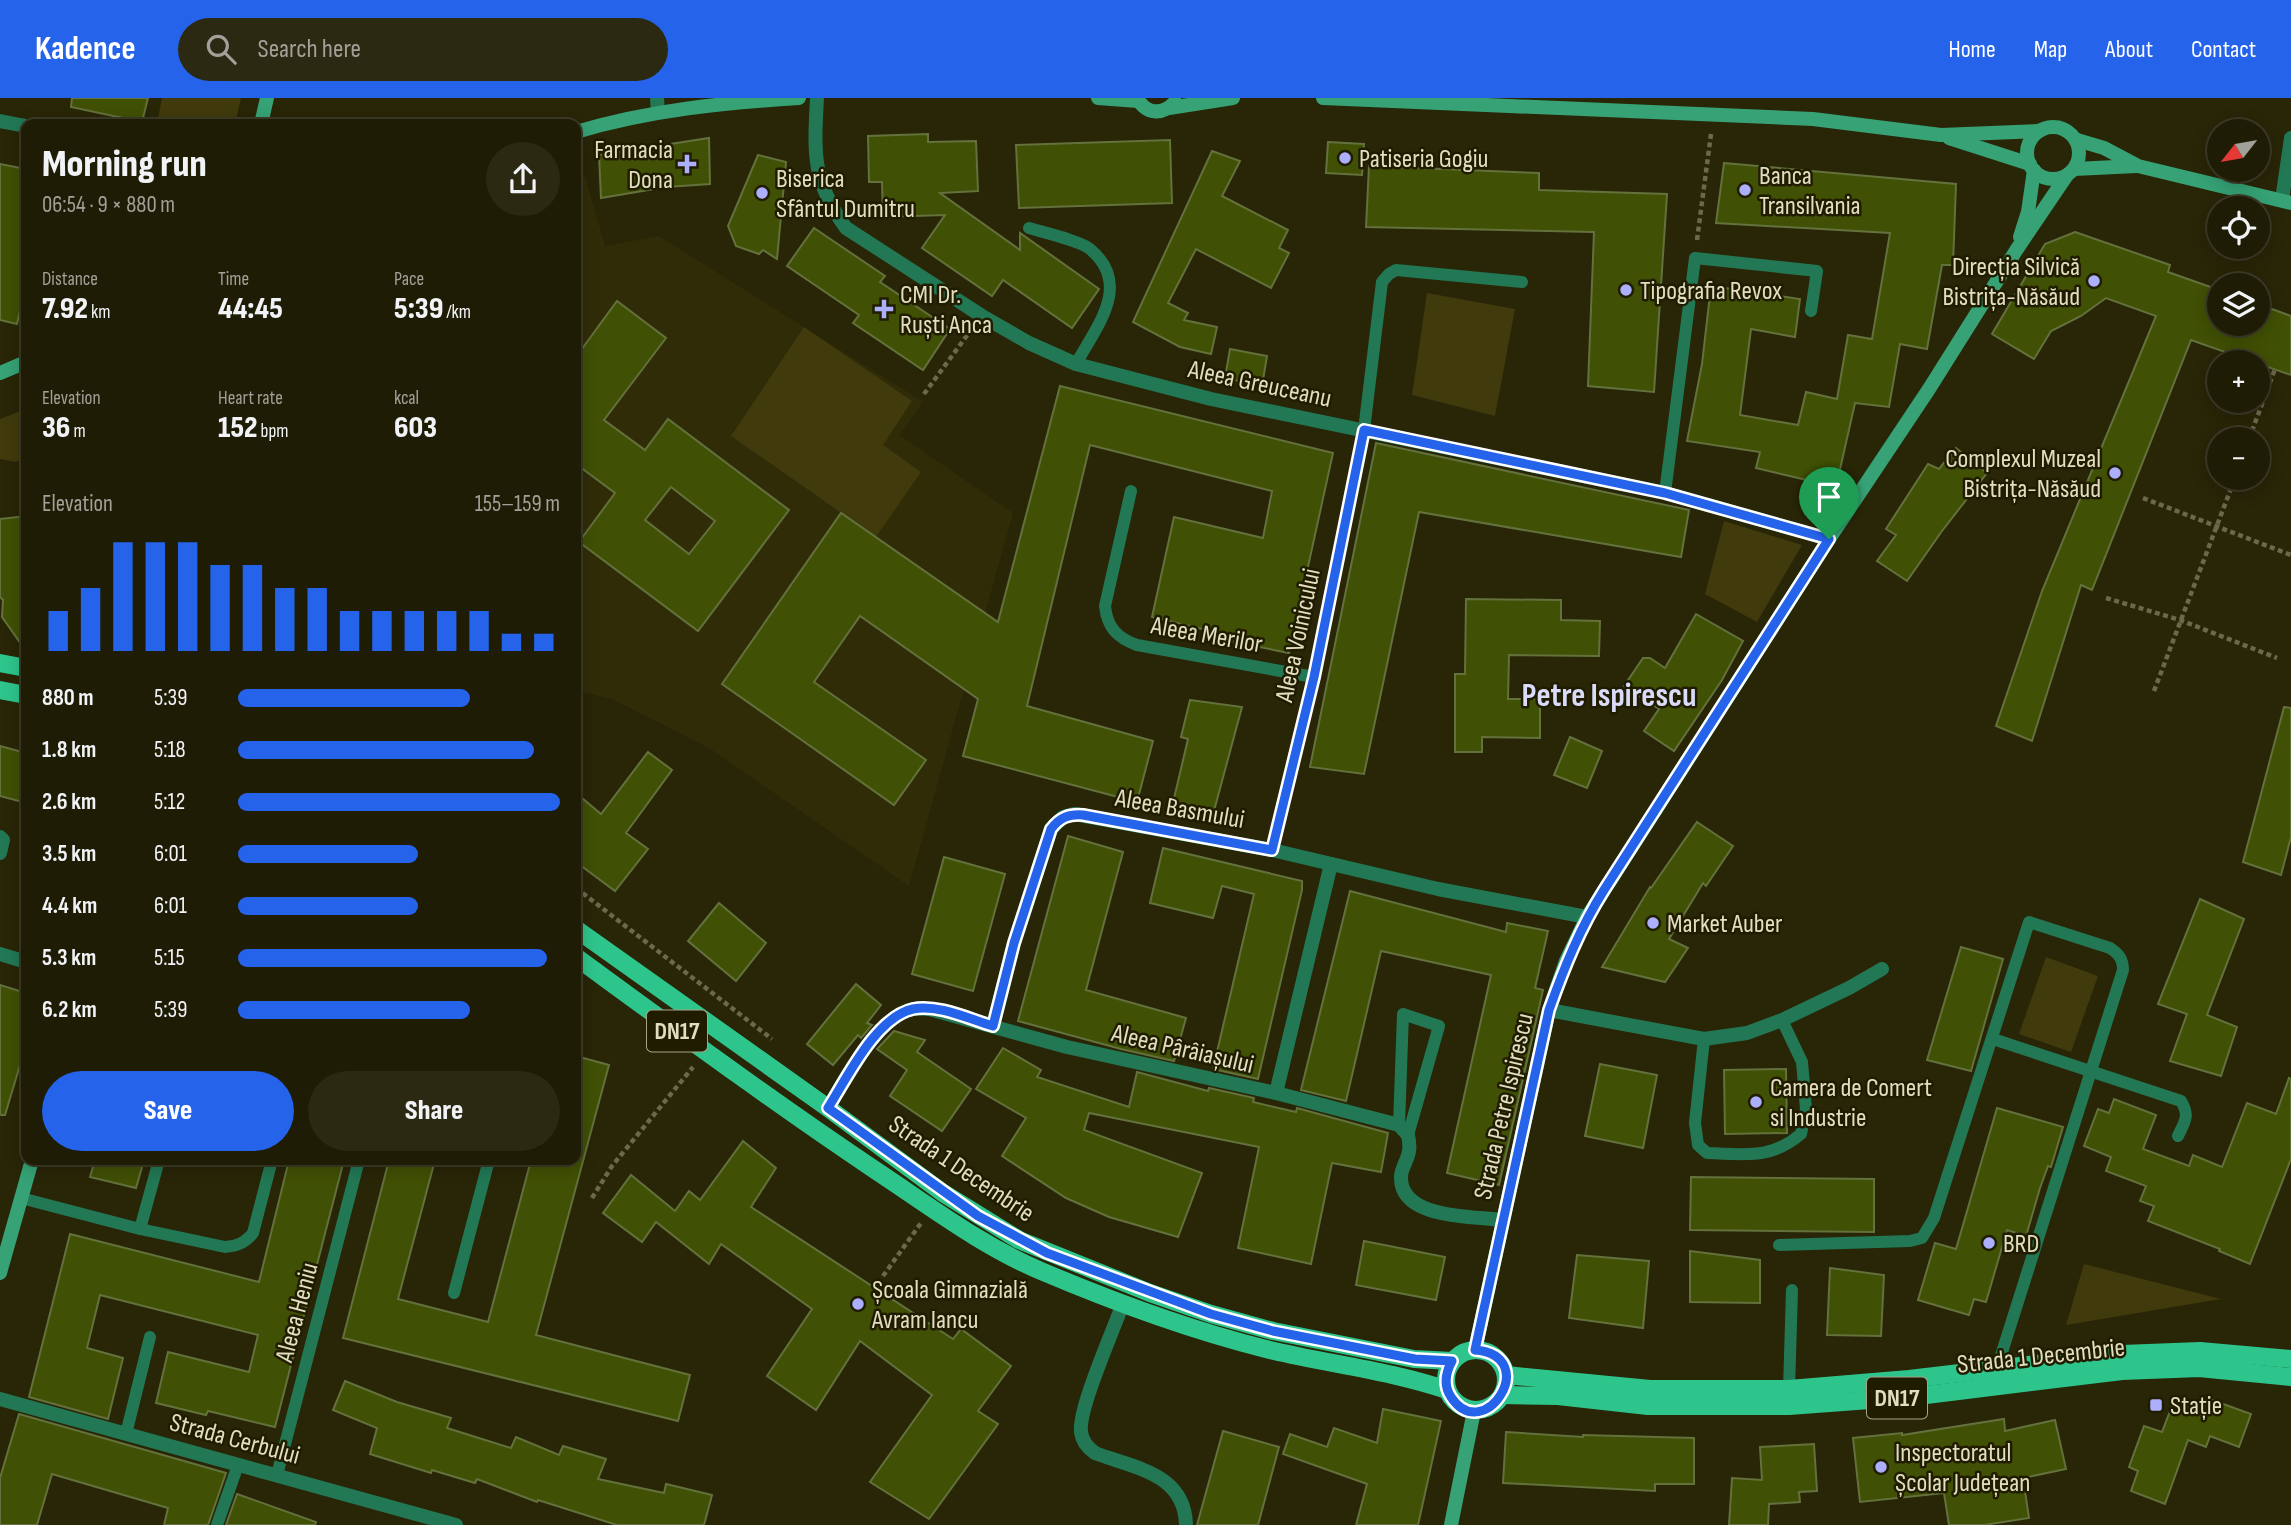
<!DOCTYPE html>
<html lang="en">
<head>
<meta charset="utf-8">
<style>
	:root { --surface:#1f1c05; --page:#2c2913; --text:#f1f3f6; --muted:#a1a19a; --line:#3c3a27; --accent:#2563eb }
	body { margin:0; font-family:"Sofia Sans Condensed",sans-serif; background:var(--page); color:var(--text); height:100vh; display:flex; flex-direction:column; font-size:26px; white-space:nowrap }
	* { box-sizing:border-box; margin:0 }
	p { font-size:23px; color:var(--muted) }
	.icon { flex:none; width:38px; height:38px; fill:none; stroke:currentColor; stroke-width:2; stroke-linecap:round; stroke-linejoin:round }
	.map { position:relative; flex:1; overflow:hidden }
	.details { position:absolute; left:21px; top:21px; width:560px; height:1046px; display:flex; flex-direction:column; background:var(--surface); border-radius:14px; box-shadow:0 4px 18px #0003,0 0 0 2px var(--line) }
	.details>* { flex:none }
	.needle { width:46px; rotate:239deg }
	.controls { position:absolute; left:2207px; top:21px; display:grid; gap:14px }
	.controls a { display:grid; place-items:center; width:63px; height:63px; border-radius:50%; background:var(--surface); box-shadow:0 4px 18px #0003,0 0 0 2px var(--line); font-size:35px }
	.pin { position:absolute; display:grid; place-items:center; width:60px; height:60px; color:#fff; margin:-72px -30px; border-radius:50% 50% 50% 0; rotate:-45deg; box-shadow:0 0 7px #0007 }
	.pin .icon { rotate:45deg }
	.round { display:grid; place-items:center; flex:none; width:74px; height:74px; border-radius:37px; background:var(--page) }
	.head { display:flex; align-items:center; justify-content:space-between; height:119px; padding:0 21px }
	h1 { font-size:38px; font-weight:800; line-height:52px }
	.metrics { display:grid; grid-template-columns:repeat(3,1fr); gap:10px; height:119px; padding:7px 21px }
	.metrics div { display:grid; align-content:center }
	.metrics b { font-size:30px; font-weight:800 }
	.metrics small { font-size:19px; font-weight:400 }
	.metrics p { font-size:19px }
	.chart { height:196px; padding:14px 21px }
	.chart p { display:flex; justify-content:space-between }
	.chart svg { width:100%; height:126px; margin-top:7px; stroke:var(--accent); stroke-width:6 }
	.primary-button { display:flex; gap:14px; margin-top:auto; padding:14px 21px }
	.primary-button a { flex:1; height:80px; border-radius:42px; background:var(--accent); color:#fff; font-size:28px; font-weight:800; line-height:80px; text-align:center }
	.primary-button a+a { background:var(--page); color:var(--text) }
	ul { padding:0 21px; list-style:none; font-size:23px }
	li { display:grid; grid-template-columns:112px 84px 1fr; align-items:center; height:52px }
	li i { height:18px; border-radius:9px; background:var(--accent) }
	header { display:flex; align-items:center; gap:42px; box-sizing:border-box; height:98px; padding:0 35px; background:var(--accent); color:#fff }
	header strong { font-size:33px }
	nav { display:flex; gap:38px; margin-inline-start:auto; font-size:24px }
	.search { width:490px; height:63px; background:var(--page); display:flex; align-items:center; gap:18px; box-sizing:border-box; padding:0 24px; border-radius:38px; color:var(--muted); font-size:26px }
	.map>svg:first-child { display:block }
</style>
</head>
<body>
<header>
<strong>Kadence</strong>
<div class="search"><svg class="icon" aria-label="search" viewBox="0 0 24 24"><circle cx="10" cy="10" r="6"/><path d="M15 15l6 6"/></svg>Search here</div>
<nav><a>Home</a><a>Map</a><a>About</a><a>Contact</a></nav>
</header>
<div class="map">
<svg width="2291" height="1427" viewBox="0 0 2291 1427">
	<rect width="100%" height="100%" fill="#292507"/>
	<path fill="#312c08" d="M585,78L605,148L659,138L923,304L899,337L1013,415L909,788L709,650L612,601L576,593V81Z"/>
	<g fill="#403a0d">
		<path d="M162,0H241L235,26H157Z"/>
		<path d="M1427,195L1515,211L1495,318L1412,297Z"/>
		<path d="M804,229L912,303L883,347L921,374L876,439L731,338Z"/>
		<path d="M26,311V360L15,364L0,361V321Z"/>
		<path d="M1724,423L1802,447L1757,524L1705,496Z"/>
		<path d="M2046,859L2098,878L2071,954L2019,936Z"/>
		<path d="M2084,1166L2221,1201L2066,1227Z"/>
	</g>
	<g fill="#405004" stroke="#63713c" stroke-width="2" fill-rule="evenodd">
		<path d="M72,0H148L142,24L71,9Z"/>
		<path d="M928,36V44L976,43L978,93L940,95L1020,152V135L1099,191L1072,230L1003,182L992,198L922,150L945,117L883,119L882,84H869L868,38Z"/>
		<path d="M709,40L710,86L666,89L601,100L599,57Z"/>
		<path d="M1170,42L1172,105L1019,110L1016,47Z"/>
		<path d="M1328,44L1364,46L1362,77L1326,75Z"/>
		<path d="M1212,53L1240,63L1222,98L1288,132L1279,150L1289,155L1271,190L1196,151L1168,205L1188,215L1184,222L1217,229L1211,256L1180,249L1133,224Z"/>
		<path d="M758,57L786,64L777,161L763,152L759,156L736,148L728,128Z"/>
		<path d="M1724,65L1956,86L1953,167H1942L1927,251L1900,246L1889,309L1855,305L1836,389L1756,370L1760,354L1687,343L1702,266L1711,188L1800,201L1795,239L1751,231L1740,317L1798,327L1806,294L1837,301L1848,237L1872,241L1890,135L1716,125Z"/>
		<path d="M0,66L26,71V185L17,226L0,222Z"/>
		<path d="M1369,68L1539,75V92L1667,96L1654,294L1588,288L1594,134L1366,129Z"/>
		<path d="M814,130L885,178L880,184L950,231L923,272L853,225L859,217L787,168Z"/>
		<path d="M2075,134L2170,167L2168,174L2219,192V226H2258V206L2291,218V277L2191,242L2092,492L2081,487L2032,643L1996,628L2042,493L2156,218L2106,200L2081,218L2051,233L2034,261L1992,236L2045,146Z"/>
		<path d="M617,203L666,240L604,322L645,352L668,321L789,412L698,533L579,444L615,395L576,366V259ZM671,389L715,423L689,456L645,422Z"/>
		<path d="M1230,251L1267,258L1262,288L1225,280Z"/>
		<path d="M1060,288L1333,355L1289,555L1214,540L1215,534L1152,519L1174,419L1263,440L1272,393L1090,347L1027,608L1153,643L1137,704L963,658L978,601L860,518L814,584L926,662L894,707L722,586L841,415L998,524Z"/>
		<path d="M1376,345L1689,412L1681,459L1419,414L1364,676L1310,669Z"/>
		<path d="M1956,350L1987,375L1942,433L1907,483L1877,463L1896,437L1886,431L1928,366L1939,371Z"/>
		<path d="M26,418V553L2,519L3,502L0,499V421Z"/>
		<path d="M1466,501L1561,502V522L1600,523L1599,558L1509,557L1508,601H1540V640L1482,639V654H1455V576H1465Z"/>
		<path d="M1696,516L1743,543L1722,582L1674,653L1644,633L1659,611L1624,588L1643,560H1650L1665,570Z"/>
		<path d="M1190,602L1242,609L1211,724L1171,713L1188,641L1181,639Z"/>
		<path d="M2284,609L2291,610V739L2281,777L2243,764Z"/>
		<path d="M1570,639L1602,653L1587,690L1554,677Z"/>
		<path d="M0,648L26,655V705L0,698Z"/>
		<path d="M648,654L672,672L626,735L648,751L615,793L576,764V695L601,716Z"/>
		<path d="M1697,724L1733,748L1706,788L1703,785L1669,841L1688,850L1665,884L1602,869L1650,789L1651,790Z"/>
		<path d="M1068,738L1123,754L1086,892L1186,920L1174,963L1121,951L1018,923Z"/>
		<path d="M1163,750L1302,783V792L1258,981L1213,971L1254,796L1222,788L1213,820L1150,805Z"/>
		<path d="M944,759L1005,776L973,893L912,876Z"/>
		<path d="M1350,793L1506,834L1507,825L1548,833L1535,890L1543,892L1499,1087L1447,1075L1491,877L1381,853L1346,1003L1301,992Z"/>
		<path d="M2200,801L2244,821L2207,917L2237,929L2221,978L2170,963L2187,916L2158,906Z"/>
		<path d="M719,805L766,845L736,883L688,843Z"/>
		<path d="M1961,849L2003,861L1971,973L1927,962Z"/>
		<path d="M856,886L881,907L867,925L872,927L861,940L858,937L833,967L807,946Z"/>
		<path d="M0,887L26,895V947L5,1017H0Z"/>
		<path d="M894,933L925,942L917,954L971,991L942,1033L890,998L907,972L877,951Z"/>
		<path d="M1003,950L1041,972L1037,979L1129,1009L1137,974L1208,993L1209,990L1254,1000L1253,1004L1296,1014L1297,1010L1388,1035L1381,1074L1332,1065L1311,1166L1238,1150L1259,1049L1089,1015L1084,1032L1202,1075L1178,1139L1109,1119L1066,1100L1002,1058L1026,1020L976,991Z"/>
		<path d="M576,958L609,967L536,1237L690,1277L678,1323L343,1240L389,1062H435L398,1201L488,1224L531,1062H576Z"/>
		<path d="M1600,966L1657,977L1643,1050L1585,1038Z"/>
		<path d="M1786,971L1787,1035L1725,1036L1724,972Z"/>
		<path d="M2289,980L2291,981V1061L2250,1166L2219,1153L2220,1151L2148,1123L2154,1108L2140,1103L2146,1088L2106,1073L2111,1059L2084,1048L2098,1011L2109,1015L2114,1001L2156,1017L2143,1051L2189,1068L2193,1057L2222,1069L2247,1005L2276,1016Z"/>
		<path d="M1997,1010L2063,1029L2051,1069L2048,1068L2040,1090L2026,1138L2007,1132L1986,1204L1974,1201L1969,1217L1918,1202L1935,1145L1956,1151Z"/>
		<path d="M743,1043L776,1070L751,1109L953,1241L961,1231L1011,1268L978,1313L998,1326L929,1421L870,1384L932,1297L860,1243L816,1312L767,1278L812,1211L721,1146L709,1166L656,1124L642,1144L603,1115L631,1077L675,1113L689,1093L700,1102Z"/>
		<path d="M95,1062H144L136,1090L90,1079Z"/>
		<path d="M289,1062H344L275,1329L208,1313L206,1317L156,1305L168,1254L249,1274L258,1237L100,1197L87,1250L123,1260L108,1321L29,1299L70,1136L259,1184Z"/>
		<path d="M1691,1079L1874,1081V1134L1690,1132Z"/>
		<path d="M1364,1143L1445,1159L1436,1202L1356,1187Z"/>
		<path d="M1690,1153L1760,1162V1205L1690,1204Z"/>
		<path d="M1577,1157L1649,1163L1643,1230L1569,1220Z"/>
		<path d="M1830,1170L1884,1177L1881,1238L1827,1237Z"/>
		<path d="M345,1283L397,1304L451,1320L447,1330L511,1350L516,1339L559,1357L563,1348L606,1361L598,1381L664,1395L666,1386L712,1397L704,1427H617L538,1402L537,1404L477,1381L475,1385L432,1372L431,1375L370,1356L377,1330L333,1312Z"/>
		<path d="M2175,1300L2203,1310L2207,1300L2251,1316L2239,1349L2210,1338L2206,1349L2188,1342L2165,1406L2131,1393L2138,1373L2129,1369L2144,1328L2162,1334Z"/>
		<path d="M1383,1311L1441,1323L1418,1427H1356L1367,1386L1283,1356L1290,1336L1327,1349L1334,1330L1377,1345Z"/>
		<path d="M19,1316L226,1375L208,1427H164L168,1410L52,1376L37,1427H0V1380Z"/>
		<path d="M2004,1321L2005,1333L2055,1322L2066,1371L2023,1380L2029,1420L1984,1427H1949L1944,1395L1860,1404L1853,1340L1902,1335V1337Z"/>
		<path d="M1223,1333L1279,1349L1258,1427H1197Z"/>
		<path d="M1506,1334L1583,1339V1337L1694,1340V1386H1655V1393L1503,1385Z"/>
		<path d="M1814,1346L1817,1393L1799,1394L1800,1404L1769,1406L1768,1427H1729L1732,1380L1762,1382L1760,1349Z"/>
		<path d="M237,1396L316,1424L315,1427H226Z"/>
	</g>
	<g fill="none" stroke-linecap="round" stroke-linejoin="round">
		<g stroke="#6c694b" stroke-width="4.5" stroke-dasharray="5 3.5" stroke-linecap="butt">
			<path d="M1697,142L1711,36"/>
			<path d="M924,296L971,232"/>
			<path d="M2249,341L2275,271"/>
			<path d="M2143,400L2291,457"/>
			<path d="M2106,500L2180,522L2277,560"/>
			<path d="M2154,593L2235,380"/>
			<path d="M576,790L772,941"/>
			<path d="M592,1100L612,1068L693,969"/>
			<path d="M883,1178L921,1125"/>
		</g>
		<g stroke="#227855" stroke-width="12">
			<path d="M1029,130C1042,134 1081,143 1090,151C1133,187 1096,229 1076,266"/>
			<path d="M1131,393L1105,508C1107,529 1117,540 1137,547L1314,579"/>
			<path d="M1665,395L1695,160L1817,173L1811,213"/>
			<path d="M1272,752L1314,579L1364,332L1382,184L1389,176L1396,172L1522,184"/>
			<path d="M1704,941L1695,1025L1698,1047L1707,1055C1746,1056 1770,1062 1801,1036L1806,1011L1802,964L1782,922"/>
			<path d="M1993,941L2181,1003C2190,1018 2185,1023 2178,1038"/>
			<path d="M1399,1027L1403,916L1439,928L1408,1037"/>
			<path d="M21,1100L140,1131L225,1149C237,1148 245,1145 253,1135L272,1062"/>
			<path d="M140,1131L159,1062"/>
			<path d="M1779,1147L1910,1143L1922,1140L1934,1120L2029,824L2110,850C2119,856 2123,861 2123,872L1997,1270"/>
			<path d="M454,1195L489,1062"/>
			<path d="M1789,1291L1792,1192"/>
			<path d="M126,1336L150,1239"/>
			<path d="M277,1377L359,1062"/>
			<path d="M217,1427L238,1367"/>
		</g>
		<g stroke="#227855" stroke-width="14">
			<path d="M657,0L658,14"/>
			<path d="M817,0C814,56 812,83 846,130L982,218L1029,245L1076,266L1211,301L1665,395L1829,441"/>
			<path d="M0,23L26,28"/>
			<path d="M2282,102L2291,40"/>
			<path d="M0,739L3,742L0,755"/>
			<path d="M0,856L26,864"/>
			<path d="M1549,912L1704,941L1747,935L1782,922L1849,890L1882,871"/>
			<path d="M993,928L1014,845L1051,731L1063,719L1074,716L1272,752L1438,791L1587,819"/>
			<path d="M1276,995L1331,766"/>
			<path d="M828,1010C847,980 876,919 913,911C918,910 924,911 929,911L1067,949L1276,995L1399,1027L1408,1037C1409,1042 1410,1048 1409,1053C1408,1062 1401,1070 1401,1079C1400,1121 1472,1118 1502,1122"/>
			<path d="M1123,1205C1114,1231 1078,1311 1081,1334C1082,1343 1088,1350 1095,1355C1134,1370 1185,1375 1186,1427"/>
			<path d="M0,1301L456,1427"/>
		</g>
		<g stroke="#36a275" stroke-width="14">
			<path d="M1098,0L1138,3"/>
			<path d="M1137,0C1146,16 1162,18 1175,4"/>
			<path d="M1323,0L1813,21L1941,37L2038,33"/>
			<path d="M1169,10L1233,0"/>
			<path d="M261,26L267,0"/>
			<circle cx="2053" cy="55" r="26"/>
			<path d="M576,34C649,12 723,5 799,0"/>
			<path d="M1949,40L2030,66"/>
			<path d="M2077,42L2104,50L2138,68L2291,105"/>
			<path d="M2074,71L2137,68"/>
			<path d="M2020,139L2028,114L2034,72"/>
			<path d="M0,275L26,264"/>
			<path d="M0,1175L32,1062"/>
			<path d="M1475,1252L1549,912L1566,863L1587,819L1829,441L1929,291L2017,151L2067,77"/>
			<path d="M1451,1427L1474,1313"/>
		</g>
		<g stroke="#2ec58c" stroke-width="18">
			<path d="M0,565L26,570"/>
			<path d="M0,592L26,597"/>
			<path d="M576,831L828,1010L943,1095L1019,1142L1150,1195L1211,1216L1273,1233L1414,1261L1452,1263"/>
			<path d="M576,859C676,932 775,1005 878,1074C931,1109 982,1148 1041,1173C1114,1204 1190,1232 1266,1251C1327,1266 1388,1272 1447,1292"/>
			<circle cx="1476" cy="1282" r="30"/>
			<path d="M1506,1277L1650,1291H1789L1909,1281L2122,1256L2200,1253L2291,1261"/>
			<path d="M1503,1297L1558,1298L1648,1308H1789L1910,1299L2122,1273L2199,1270L2291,1279"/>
		</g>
	</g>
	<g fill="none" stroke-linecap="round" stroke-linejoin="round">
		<g stroke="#fff" stroke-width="14">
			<path id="route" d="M1364,332L1665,395L1829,441L1604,792C1580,830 1564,870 1549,912L1475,1252C1543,1258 1484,1349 1451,1299C1443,1287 1446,1274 1452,1263L1415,1261L1273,1233L1211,1216L1047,1155L978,1118L828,1010C847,980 876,919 913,911C938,906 969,921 993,928L1014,845L1051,731C1060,719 1069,716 1083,717L1272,752L1314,579Z"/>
		</g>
		<use href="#route" stroke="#2563eb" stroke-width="9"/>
	</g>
	<g fill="#acaffb" stroke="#201c00" stroke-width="2.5">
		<circle cx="1345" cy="60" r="7"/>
		<path d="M683.5 55.5h7v7h7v7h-7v7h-7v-7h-7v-7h7z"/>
		<circle cx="1745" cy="92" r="7"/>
		<circle cx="762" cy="95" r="7"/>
		<circle cx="2094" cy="183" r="7"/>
		<circle cx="1626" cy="192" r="7"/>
		<path d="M880.5 200.5h7v7h7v7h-7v7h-7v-7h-7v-7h7z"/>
		<circle cx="2115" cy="375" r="7"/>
		<circle cx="1653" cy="825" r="7"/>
		<circle cx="1756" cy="1004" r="7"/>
		<circle cx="1989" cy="1145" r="7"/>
		<circle cx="858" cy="1206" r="7"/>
		<rect x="2149" y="1300" width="14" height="14" rx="3.5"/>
		<circle cx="1881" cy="1369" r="7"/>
	</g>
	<g text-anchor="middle" stroke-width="5" stroke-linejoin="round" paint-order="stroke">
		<g fill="#201c00" stroke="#a7a487" stroke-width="2">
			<rect x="647" y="912.5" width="60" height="41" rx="5"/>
			<rect x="1867" y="1279.5" width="60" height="41" rx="5"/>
		</g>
		<g font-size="24" font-weight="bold" fill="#e1dec1">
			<text x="677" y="941">DN17</text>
			<text x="1897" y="1308">DN17</text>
		</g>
		<g font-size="26" fill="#e1dec1" stroke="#201c00" text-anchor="start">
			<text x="673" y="60" text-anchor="end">Farmacia<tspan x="673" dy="30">Dona</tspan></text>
			<text x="1359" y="69">Patiseria Gogiu</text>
			<text x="1759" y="86">Banca<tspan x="1759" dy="30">Transilvania</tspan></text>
			<text x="776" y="89">Biserica<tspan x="776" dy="30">Sfântul Dumitru</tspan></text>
			<text x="2080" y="177" text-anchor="end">Direcția Silvică<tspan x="2080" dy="30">Bistrița-Năsăud</tspan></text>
			<text x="1640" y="201">Tipografia Revox</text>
			<text x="900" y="205">CMI Dr.<tspan x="900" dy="30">Ruști Anca</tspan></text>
			<text x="2101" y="369" text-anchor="end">Complexul Muzeal<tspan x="2101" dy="30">Bistrița-Năsăud</tspan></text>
			<text x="1667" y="834">Market Auber</text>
			<text x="1770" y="998">Camera de Comert<tspan x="1770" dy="30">si Industrie</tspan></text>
			<text x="2003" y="1154">BRD</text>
			<text x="872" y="1200">Școala Gimnazială<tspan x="872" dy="30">Avram Iancu</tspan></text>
			<text x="2170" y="1316">Stație</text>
			<text x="1895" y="1363">Inspectoratul<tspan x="1895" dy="30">Școlar Județean</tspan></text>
		</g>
		<g font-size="26" fill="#e1dec1" stroke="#201c00">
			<text transform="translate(1260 285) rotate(12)" y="9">Aleea Greuceanu</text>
			<text transform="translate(1207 536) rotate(10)" y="9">Aleea Merilor</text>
			<text transform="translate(1297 537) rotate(-78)" y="9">Aleea Voinicului</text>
			<text transform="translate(1180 710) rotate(10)" y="9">Aleea Basmului</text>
			<text transform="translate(1183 950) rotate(13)" y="9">Aleea Pârâiașului</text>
			<text transform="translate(1503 1008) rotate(-77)" y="9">Strada Petre Ispirescu</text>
			<text transform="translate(962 1070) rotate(34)" y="9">Strada 1 Decembrie</text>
			<text transform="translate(296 1214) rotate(-75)" y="9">Aleea Heniu</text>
			<text transform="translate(2041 1257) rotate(-6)" y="9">Strada 1 Decembrie</text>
			<text transform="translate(235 1340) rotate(15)" y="9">Strada Cerbului</text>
		</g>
		<g font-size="33" font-weight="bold" fill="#d9dbf9" stroke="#201c00">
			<text x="1609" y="608">Petre Ispirescu</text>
		</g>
	</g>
</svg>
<div class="controls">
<a><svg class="needle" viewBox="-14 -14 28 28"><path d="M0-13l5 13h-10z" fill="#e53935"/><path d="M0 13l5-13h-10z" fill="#a1a19a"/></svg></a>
<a><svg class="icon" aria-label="locate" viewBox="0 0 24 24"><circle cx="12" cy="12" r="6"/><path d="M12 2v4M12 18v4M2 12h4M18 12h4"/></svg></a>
<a><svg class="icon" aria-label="layers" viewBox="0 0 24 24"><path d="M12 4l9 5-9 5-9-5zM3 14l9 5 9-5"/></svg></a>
<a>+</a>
<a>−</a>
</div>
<div class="pin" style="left:1829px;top:441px;background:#1e9e55"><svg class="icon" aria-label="arrive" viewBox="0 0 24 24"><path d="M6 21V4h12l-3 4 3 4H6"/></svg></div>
<section class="details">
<div class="head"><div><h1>Morning run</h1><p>06:54 · 9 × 880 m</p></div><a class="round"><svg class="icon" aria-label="share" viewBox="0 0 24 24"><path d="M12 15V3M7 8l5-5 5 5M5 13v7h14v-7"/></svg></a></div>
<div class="metrics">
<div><p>Distance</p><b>7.92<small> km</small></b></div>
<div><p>Time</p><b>44:45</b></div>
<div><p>Pace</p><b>5:39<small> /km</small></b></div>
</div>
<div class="metrics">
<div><p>Elevation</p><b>36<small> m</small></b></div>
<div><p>Heart rate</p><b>152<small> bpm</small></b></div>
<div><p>kcal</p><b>603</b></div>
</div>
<div class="chart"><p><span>Elevation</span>155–159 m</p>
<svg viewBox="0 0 160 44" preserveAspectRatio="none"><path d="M5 44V30M15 44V22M25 44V6M35 44V6M45 44V6M55 44V14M65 44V14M75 44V22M85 44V22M95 44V30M105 44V30M115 44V30M125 44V30M135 44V30M145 44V38M155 44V38"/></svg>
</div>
<ul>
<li><b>880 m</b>5:39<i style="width:72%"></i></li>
<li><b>1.8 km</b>5:18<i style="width:92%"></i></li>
<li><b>2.6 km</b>5:12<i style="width:100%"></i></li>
<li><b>3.5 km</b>6:01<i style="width:56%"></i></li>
<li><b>4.4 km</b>6:01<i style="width:56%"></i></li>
<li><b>5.3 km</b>5:15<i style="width:96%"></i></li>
<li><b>6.2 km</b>5:39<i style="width:72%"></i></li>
</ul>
<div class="primary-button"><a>Save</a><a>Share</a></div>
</section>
</div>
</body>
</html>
